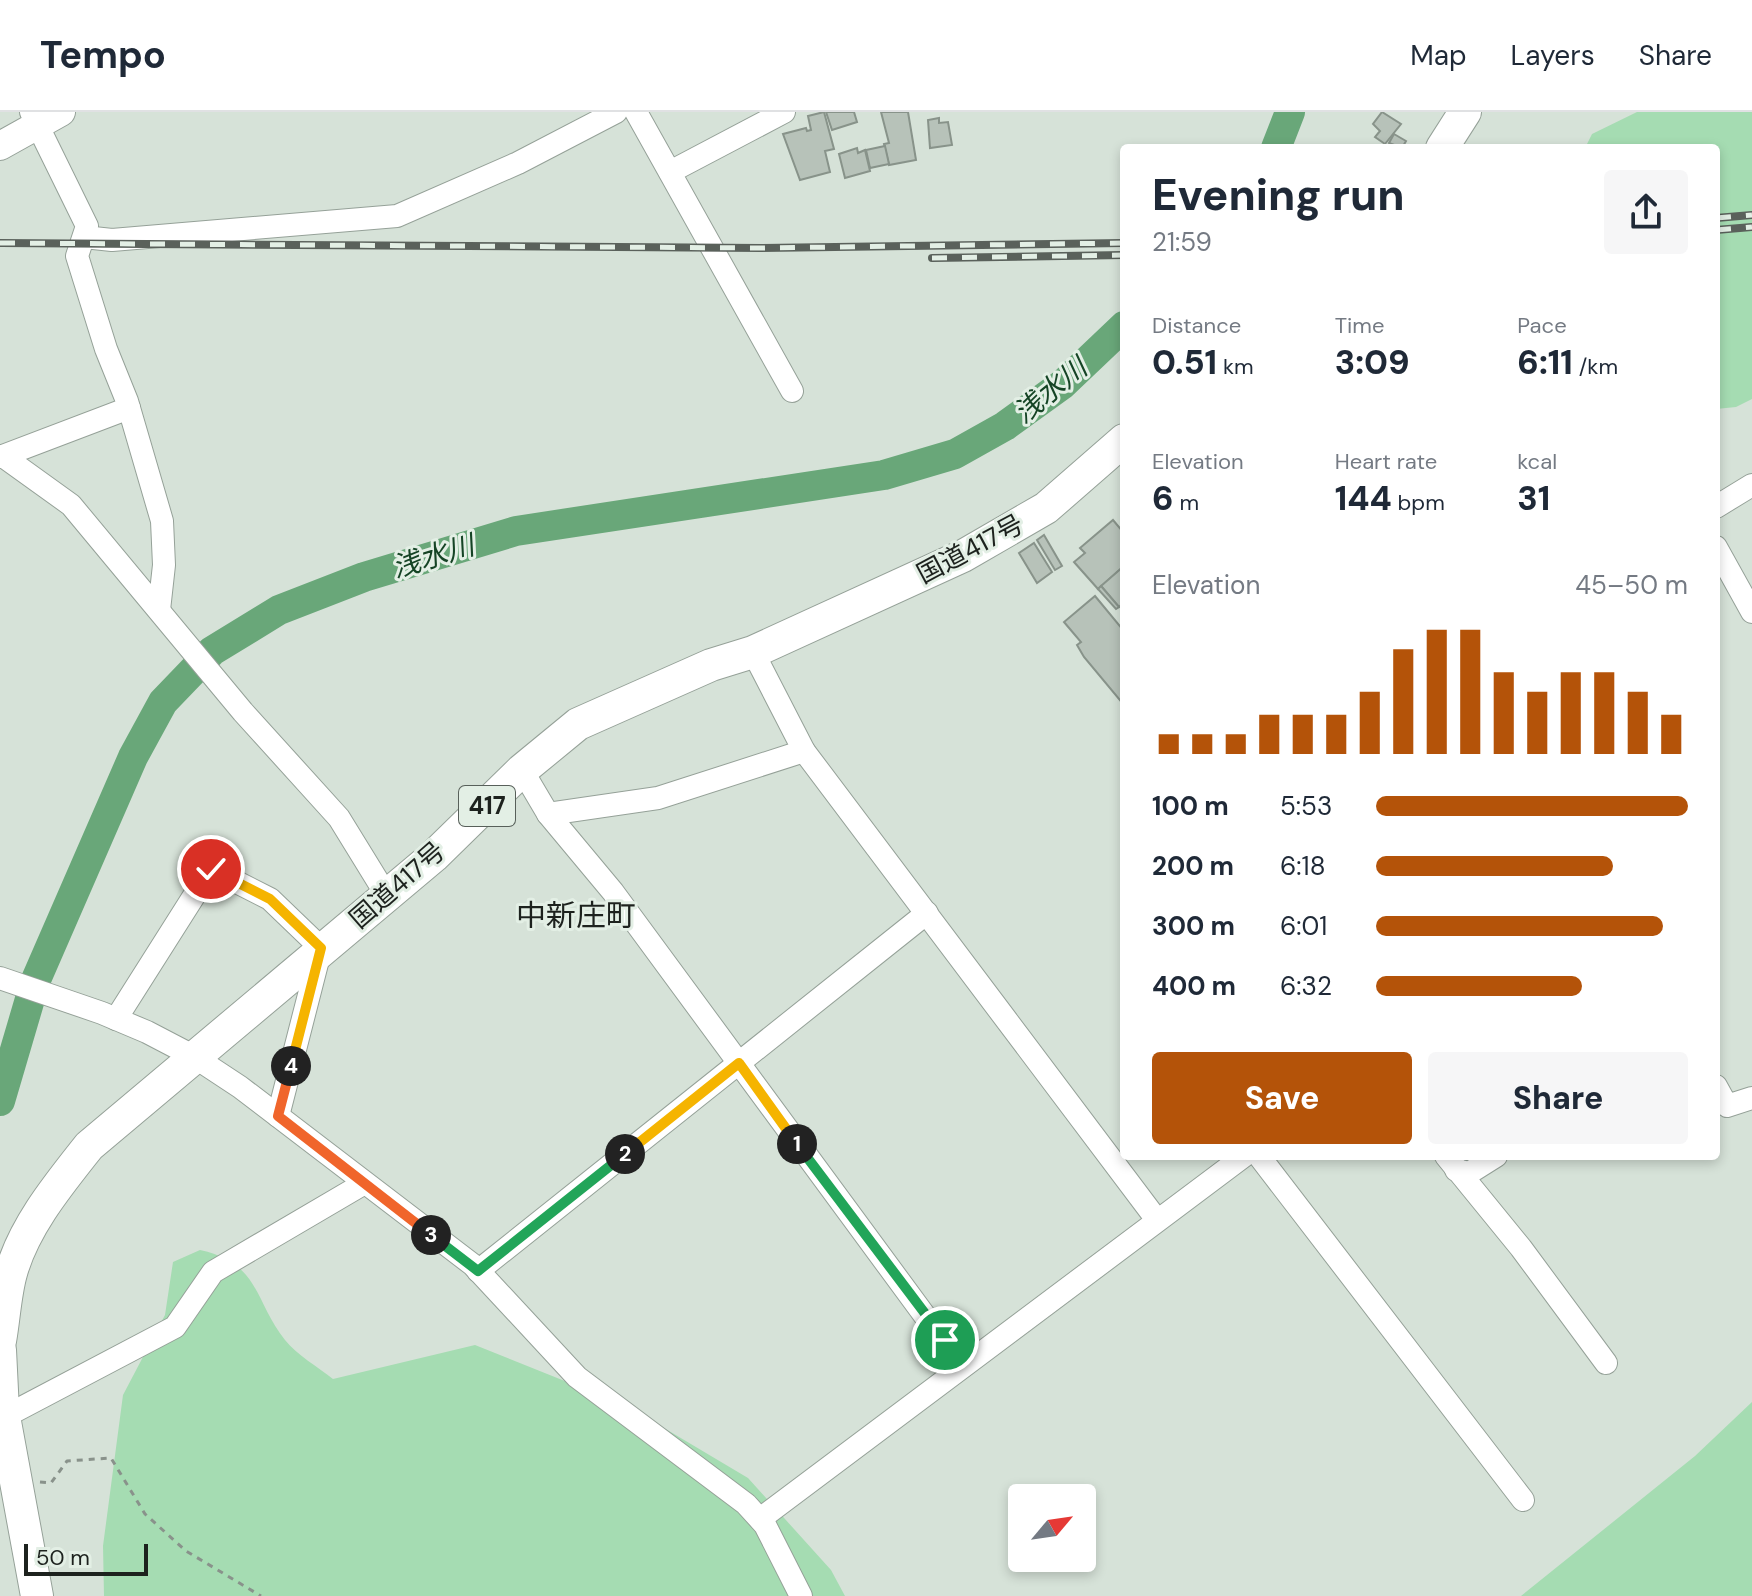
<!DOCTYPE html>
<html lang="en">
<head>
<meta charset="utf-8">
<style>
	:root { --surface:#fff; --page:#f6f6f7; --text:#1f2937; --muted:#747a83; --line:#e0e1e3; --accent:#b45309 }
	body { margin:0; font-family:"DM Sans","Noto Sans JP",sans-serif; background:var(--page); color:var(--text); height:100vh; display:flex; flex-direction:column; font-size:30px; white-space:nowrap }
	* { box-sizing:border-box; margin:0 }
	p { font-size:26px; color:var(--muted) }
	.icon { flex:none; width:44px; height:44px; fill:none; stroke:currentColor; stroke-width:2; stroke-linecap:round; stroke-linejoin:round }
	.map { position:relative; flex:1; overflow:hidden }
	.side { position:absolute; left:1120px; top:32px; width:600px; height:1016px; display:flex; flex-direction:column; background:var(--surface); border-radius:8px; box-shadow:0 4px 12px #0003 }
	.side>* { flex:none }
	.needle { width:52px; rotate:61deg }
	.fabs { position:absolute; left:1008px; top:1372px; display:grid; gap:16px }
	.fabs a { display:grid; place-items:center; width:88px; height:88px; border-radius:8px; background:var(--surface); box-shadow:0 4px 12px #0003; font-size:40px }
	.scale { position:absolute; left:24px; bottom:20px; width:124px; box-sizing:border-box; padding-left:8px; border:4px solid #1d221e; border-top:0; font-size:22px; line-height:28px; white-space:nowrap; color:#1d221e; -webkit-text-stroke:6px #e3efe5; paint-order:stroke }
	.pin { position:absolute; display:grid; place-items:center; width:68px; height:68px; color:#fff; margin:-34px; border:4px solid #fff; border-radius:50%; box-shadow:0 2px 8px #0007 }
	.km { position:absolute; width:40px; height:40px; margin:-20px; border-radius:50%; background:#222; color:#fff; font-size:22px; line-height:40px; text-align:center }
	.round { display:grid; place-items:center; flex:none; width:84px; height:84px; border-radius:8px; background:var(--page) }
	.head { display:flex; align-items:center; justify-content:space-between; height:136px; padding:0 32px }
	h1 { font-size:44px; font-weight:800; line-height:60px }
	.stats { display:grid; grid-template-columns:repeat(3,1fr); gap:12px; height:136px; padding:8px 32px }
	.stats div { display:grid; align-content:center }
	.stats b { font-size:34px; font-weight:800 }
	.stats small { font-size:22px; font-weight:400 }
	.stats p { font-size:22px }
	.chart { height:224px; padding:16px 32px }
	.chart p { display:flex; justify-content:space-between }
	.chart svg { width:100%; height:144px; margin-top:8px; stroke:var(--accent); stroke-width:6 }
	.primary-button { display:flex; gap:16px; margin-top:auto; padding:16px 32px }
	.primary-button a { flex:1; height:92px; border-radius:8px; background:var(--accent); color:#fff; font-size:32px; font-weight:800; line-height:92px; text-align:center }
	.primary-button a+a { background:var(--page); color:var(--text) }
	ul { padding:0 32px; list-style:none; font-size:26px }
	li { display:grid; grid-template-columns:128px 96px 1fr; align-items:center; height:60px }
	li i { height:20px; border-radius:10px; background:var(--accent) }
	header { display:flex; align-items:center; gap:48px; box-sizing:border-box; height:112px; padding:0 40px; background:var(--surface); border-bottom:2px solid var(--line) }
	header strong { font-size:38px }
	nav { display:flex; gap:44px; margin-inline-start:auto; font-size:28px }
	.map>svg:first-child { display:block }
</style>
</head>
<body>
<header>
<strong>Tempo</strong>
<nav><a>Map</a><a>Layers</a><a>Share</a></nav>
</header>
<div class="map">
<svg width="1752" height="1484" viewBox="0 0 1752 1484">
	<rect width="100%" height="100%" fill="#d6e2d8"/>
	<g fill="#a5dcb2">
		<path d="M1637,0H1752V287L1736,295L1716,297V36H1585L1592,22Z"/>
		<path d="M200,1138C260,1151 254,1189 285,1228C297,1243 318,1255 333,1267L475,1233L627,1294L748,1366L831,1458L845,1484H104L103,1434L123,1283L165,1203L173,1150Z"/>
		<path d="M1752,1290V1484H1521L1695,1344Z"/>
	</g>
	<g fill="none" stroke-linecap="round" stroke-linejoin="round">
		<g stroke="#69a779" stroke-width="30">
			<path d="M1276,36L1290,0"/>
			<path d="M0,989L35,870L133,645L163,590L212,539L279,498L364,465L516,419L884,363L955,342L1005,314L1063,272L1124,214"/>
		</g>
	</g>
	<g fill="#b7c2b9" stroke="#88938a" stroke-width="2">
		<path d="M824,0L834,37L825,39L830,60L800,68L783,22L806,16L807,19L811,18L808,4Z"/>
		<path d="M826,0H854L857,10L832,18Z"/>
		<path d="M881,0H908L916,48L889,53L884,32L889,31Z"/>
		<path d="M1382,0L1401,12L1385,32L1375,25L1380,19L1373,12Z"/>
		<path d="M939,6V11L948,10L952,33L930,36L928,8Z"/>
		<path d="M1394,22L1406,29L1402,36L1389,31Z"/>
		<path d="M885,34L889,52L870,56L866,38Z"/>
		<path d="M857,36L858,41L865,38L870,59L845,66L839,42Z"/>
		<path d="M1113,408L1124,421V454L1098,477L1074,450L1085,441L1080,436Z"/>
		<path d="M1044,423L1062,454L1055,458L1037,428Z"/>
		<path d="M1034,431L1052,460L1037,471L1019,441Z"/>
		<path d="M1124,454V490L1119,495L1101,474Z"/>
		<path d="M1101,474L1119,495L1116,497L1098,477Z"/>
		<path d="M1095,484L1124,519V593L1084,545L1077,533L1081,530L1064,510Z"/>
	</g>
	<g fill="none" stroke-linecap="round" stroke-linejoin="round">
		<g stroke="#95a198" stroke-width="24">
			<g id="minor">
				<path d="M31,0L87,114L77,144L106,237L127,289L162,409L164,453L159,498"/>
				<path d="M636,0L792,279"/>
				<path d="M670,60L784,0"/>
				<path d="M84,125L112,128L397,104L518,51L616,0"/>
				<path d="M3,344L71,393L243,600L339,706L387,784"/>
				<path d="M0,345L129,296"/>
				<path d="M1716,395L1752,373"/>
				<path d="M1716,435L1752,500"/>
				<path d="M753,540L804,639L1157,1108"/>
				<path d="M522,658L548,702L613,780L961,1253"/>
				<path d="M548,702L658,686L804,639"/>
				<path d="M0,866L102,901L147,920L193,944L240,975L473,1153L577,1265L746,1392L765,1413L801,1484"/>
				<path d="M116,907L211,757L270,787L321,836L278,1004"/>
				<path d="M1716,974L1727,994L1752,986"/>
				<path d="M1259,1044L1523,1388"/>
				<path d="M1446,1044L1521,1136L1606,1251"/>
				<path d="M1456,1058L1469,1061L1496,1044"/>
				<path d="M478,1159L927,801"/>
				<path d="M4,1305L175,1215L213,1160L363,1072"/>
				<path d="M760,1407L1244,1044"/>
			</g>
		</g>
		<g stroke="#95a198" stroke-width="30">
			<path id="major" d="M0,34L61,0"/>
		</g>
		<g stroke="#95a198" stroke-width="34">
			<g id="highway">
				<path d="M1442,36L1465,0"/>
				<path d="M0,1229C4,1207 5,1182 11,1161C24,1114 59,1072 89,1034L434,744L522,658L578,612L711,553L753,540L963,444L1046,396L1124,328"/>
				<path d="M0,1238L3,1299L37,1484"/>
			</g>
		</g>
		<path stroke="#89928b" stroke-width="3" stroke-dasharray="6 6" stroke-linecap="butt" d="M40,1370L51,1371L67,1349L111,1346L145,1402L186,1439L261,1484"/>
		<use href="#minor" stroke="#fff" stroke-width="22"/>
		<use href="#major" stroke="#fff" stroke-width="28"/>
		<use href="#highway" stroke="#fff" stroke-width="32"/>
		<g stroke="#5a615b" stroke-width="8">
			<g id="rail">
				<path d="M1716,106L1752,103"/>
				<path d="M1716,118L1752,115"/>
				<path d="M0,131L762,136L1124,131"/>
				<path d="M932,146L1124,143"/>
			</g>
		</g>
		<use href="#rail" stroke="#e3efe5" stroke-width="5" stroke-dasharray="15" stroke-linecap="butt"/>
	</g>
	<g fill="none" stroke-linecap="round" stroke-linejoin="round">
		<g stroke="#fff" stroke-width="16">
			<path id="split-1" d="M797,1032L945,1228"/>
		</g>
		<g stroke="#fff" stroke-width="16">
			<path id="split-2" d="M625,1042L739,951L797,1032"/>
		</g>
		<g stroke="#fff" stroke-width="16">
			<path id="split-3" d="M431,1123L478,1159L625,1042"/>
		</g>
		<g stroke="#fff" stroke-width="16">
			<path id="split-4" d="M291,954L278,1004L431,1123"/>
		</g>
		<g stroke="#fff" stroke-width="16">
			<path id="split-5" d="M211,757L270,787L321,836L291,954"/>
		</g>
		<use href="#split-1" stroke="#22a559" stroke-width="10"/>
		<use href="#split-2" stroke="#f5b400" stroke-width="10"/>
		<use href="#split-3" stroke="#22a559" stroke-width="10"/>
		<use href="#split-4" stroke="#f0652b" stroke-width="10"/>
		<use href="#split-5" stroke="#f5b400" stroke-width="10"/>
	</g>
	<g text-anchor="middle" stroke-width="6" stroke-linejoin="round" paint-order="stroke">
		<rect fill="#e3efe5" stroke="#58605a" stroke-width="2" x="459" y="674" width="56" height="40" rx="6"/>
		<g font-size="24" font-weight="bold" fill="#1d221e">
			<text x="487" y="702">417</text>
		</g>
		<g font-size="26" fill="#1d221e" stroke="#e3efe5">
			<text transform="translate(970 437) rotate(-28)" y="9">国道417号</text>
			<text transform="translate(397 773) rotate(-41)" y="9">国道417号</text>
		</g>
		<g font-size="28" font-style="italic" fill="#154425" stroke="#e3efe5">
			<text transform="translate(1050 278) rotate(-39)" y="10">浅水川</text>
			<text transform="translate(433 444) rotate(-17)" y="10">浅水川</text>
		</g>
		<g font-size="30" fill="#1d221e" stroke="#e3efe5">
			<text x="576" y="814">中新庄町</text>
		</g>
	</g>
</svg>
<div class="fabs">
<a><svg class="needle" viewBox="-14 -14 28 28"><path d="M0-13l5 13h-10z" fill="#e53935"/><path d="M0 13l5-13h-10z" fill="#747a83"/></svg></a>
</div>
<div class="scale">50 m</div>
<div class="pin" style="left:945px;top:1228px;background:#1e9e55"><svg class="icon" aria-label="arrive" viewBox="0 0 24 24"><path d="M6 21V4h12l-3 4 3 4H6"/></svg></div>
<div class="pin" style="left:211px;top:757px;background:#d93025"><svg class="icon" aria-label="check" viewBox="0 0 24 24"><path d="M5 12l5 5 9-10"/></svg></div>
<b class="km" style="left:797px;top:1032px">1</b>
<b class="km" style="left:625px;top:1042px">2</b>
<b class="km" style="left:431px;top:1123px">3</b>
<b class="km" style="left:291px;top:954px">4</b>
<section class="side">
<div class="head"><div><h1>Evening run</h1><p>21:59</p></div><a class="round"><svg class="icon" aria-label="share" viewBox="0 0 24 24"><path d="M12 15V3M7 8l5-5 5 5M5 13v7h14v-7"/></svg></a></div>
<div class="stats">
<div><p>Distance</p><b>0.51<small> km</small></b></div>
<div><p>Time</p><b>3:09</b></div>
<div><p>Pace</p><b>6:11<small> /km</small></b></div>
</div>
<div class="stats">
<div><p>Elevation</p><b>6<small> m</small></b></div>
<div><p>Heart rate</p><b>144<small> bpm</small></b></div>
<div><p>kcal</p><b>31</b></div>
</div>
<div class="chart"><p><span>Elevation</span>45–50 m</p>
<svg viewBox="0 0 160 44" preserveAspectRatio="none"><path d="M5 44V38M15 44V38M25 44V38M35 44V32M45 44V32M55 44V32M65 44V25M75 44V12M85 44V6M95 44V6M105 44V19M115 44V25M125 44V19M135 44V19M145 44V25M155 44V32"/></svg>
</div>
<ul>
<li><b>100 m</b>5:53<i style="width:100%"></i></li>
<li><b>200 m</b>6:18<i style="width:76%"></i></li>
<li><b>300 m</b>6:01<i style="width:92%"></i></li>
<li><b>400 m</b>6:32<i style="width:66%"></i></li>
</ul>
<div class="primary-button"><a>Save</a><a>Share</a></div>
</section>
</div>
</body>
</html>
